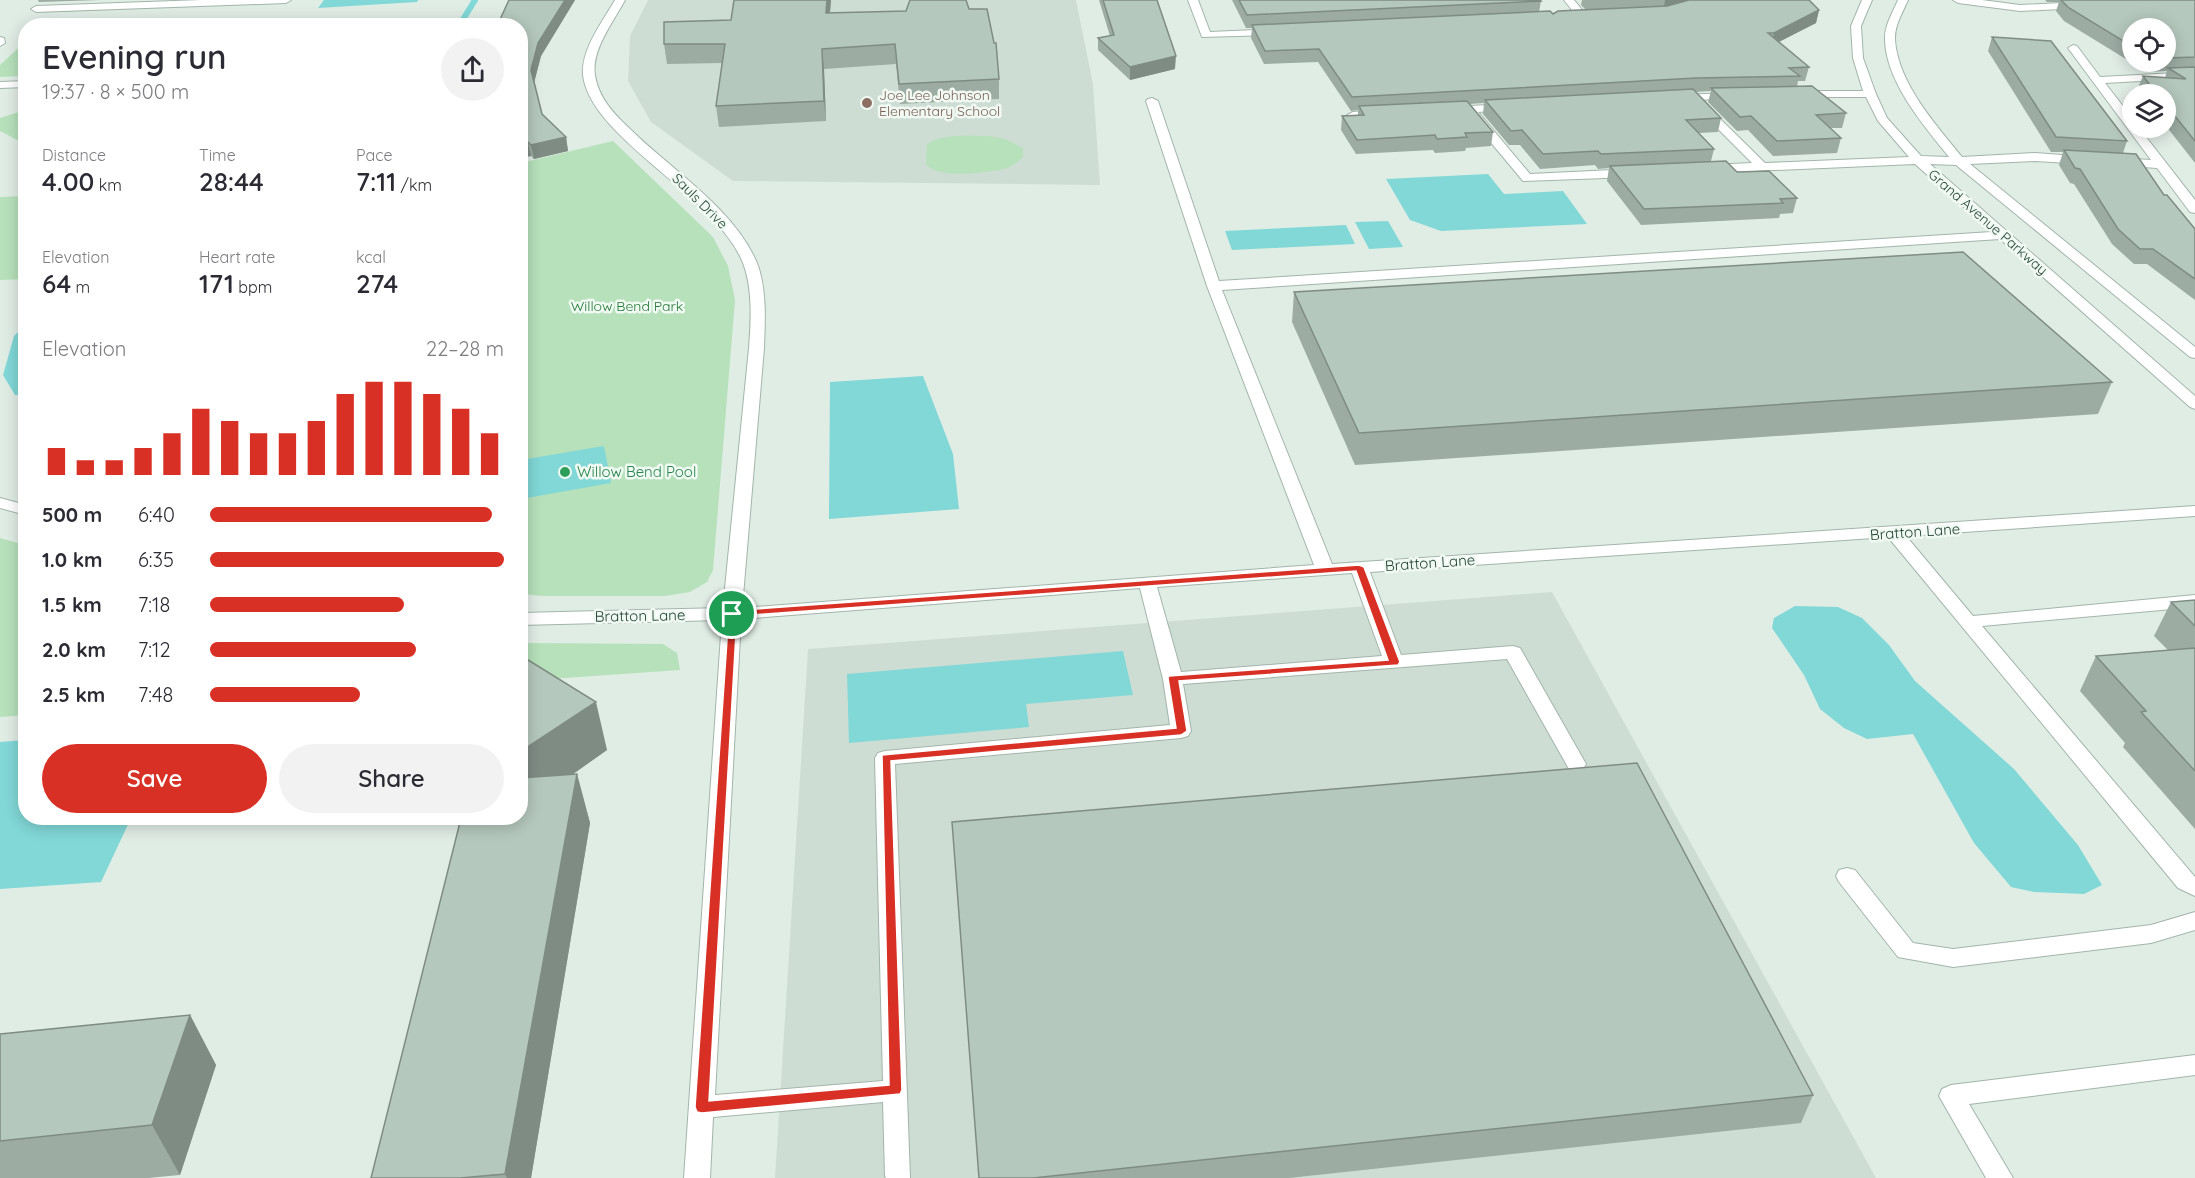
<!DOCTYPE html>
<html lang="en">
<head>
<meta charset="utf-8">
<style>
	:root { --surface:#fff; --page:#f2f2f3; --text:#2b2b33; --muted:#7c7c81; --accent:#d93025 }
	body { margin:0; font-family:Quicksand,sans-serif; background:var(--page); color:var(--text); height:100vh; display:flex; flex-direction:column; font-size:22px; white-space:nowrap }
	* { box-sizing:border-box; margin:0 }
	p { font-size:20px; color:var(--muted) }
	.icon { flex:none; width:33px; height:33px; fill:none; stroke:currentColor; stroke-width:2; stroke-linecap:round; stroke-linejoin:round }
	.map { position:relative; flex:1; overflow:hidden }
	.sheet { position:absolute; left:18px; top:18px; width:510px; height:807px; display:flex; flex-direction:column; background:var(--surface); border-radius:24px; box-shadow:0 3px 15px #0003 }
	.sheet>* { flex:none }
	.tools { position:absolute; left:2122px; top:18px; display:grid; gap:12px }
	.tools a { display:grid; place-items:center; width:54px; height:54px; border-radius:50%; background:var(--surface); box-shadow:0 3px 15px #0003; font-size:30px }
	.pin { position:absolute; display:grid; place-items:center; width:51px; height:51px; color:#fff; margin:-26px; border:3px solid #fff; border-radius:50%; box-shadow:0 2px 6px #0007 }
	.round { display:grid; place-items:center; flex:none; width:63px; height:63px; border-radius:32px; background:var(--page) }
	.head { display:flex; align-items:center; justify-content:space-between; height:102px; padding:0 24px }
	h1 { font-size:33px; font-weight:600; line-height:45px }
	.metrics { display:grid; grid-template-columns:repeat(3,1fr); gap:9px; height:102px; padding:6px 24px }
	.metrics div { display:grid; align-content:center }
	.metrics b { font-size:26px; font-weight:600 }
	.metrics small { font-size:16px; font-weight:400 }
	.metrics p { font-size:16px }
	.chart { height:168px; padding:12px 24px }
	.chart p { display:flex; justify-content:space-between }
	.chart svg { width:100%; height:108px; margin-top:6px; stroke:var(--accent); stroke-width:6 }
	.cta { display:flex; gap:12px; margin-top:auto; padding:12px 24px }
	.cta a { flex:1; height:69px; border-radius:36px; background:var(--accent); color:#fff; font-size:24px; font-weight:600; line-height:69px; text-align:center }
	.cta a+a { background:var(--page); color:var(--text) }
	ul { padding:0 24px; list-style:none; font-size:20px }
	li { display:grid; grid-template-columns:96px 72px 1fr; align-items:center; height:45px }
	li i { height:15px; border-radius:8px; background:var(--accent) }
	.map>svg:first-child { display:block }
</style>
</head>
<body>
<div class="map">
<svg width="2195" height="1178" viewBox="0 0 2195 1178">
	<rect width="100%" height="100%" fill="#e0ede5"/>
	<g fill="#ceddd3">
		<path d="M648,0H1076L1093,84L1100,185L733,181L651,122L628,81L630,36Z"/>
		<path d="M1552,592L1876,1178H775L808,649Z"/>
	</g>
	<g fill="#b6e1ba">
		<path d="M25,42V78L21,76L0,77V65Z"/>
		<path d="M25,110H26L25,144L0,131V118Z"/>
		<path d="M989,136L1005,139L1023,148V157C1018,162 1012,167 1004,169C988,173 935,179 926,164L927,144C943,133 970,136 989,136Z"/>
		<path d="M613,141L713,237L728,266L735,300L713,570L707,582L690,592L665,596H543L521,594V163Z"/>
		<path d="M25,196V279L0,280V197Z"/>
		<path d="M0,538L25,545V715L0,717Z"/>
		<path d="M521,643L663,644L677,653L680,670L521,681Z"/>
	</g>
	<g fill="#81d8d7">
		<path d="M324,0H418L417,2L318,8Z"/>
		<path d="M1488,174L1504,194L1563,191L1587,224L1441,231L1410,220L1386,179Z"/>
		<path d="M1388,221L1403,247L1369,249L1355,222Z"/>
		<path d="M1346,225L1355,244L1232,250L1225,231Z"/>
		<path d="M25,325V395H15L3,375L14,336Z"/>
		<path d="M923,376L953,454L959,509L829,519L830,382Z"/>
		<path d="M604,446L611,483L521,499V460Z"/>
		<path d="M1795,606L1838,607L1862,618L1889,645L1915,681L2014,769L2078,845L2102,885L2084,894L2034,892L2011,887L1974,843L1913,734L1867,739L1844,728L1820,709L1804,675L1772,628L1774,618Z"/>
		<path d="M1123,651L1133,695L1026,704L1029,727L849,743L847,674Z"/>
		<path d="M25,740L26,818H131L101,882L0,889V742Z"/>
	</g>
	<g fill="none" stroke-linecap="round" stroke-linejoin="round">
		<path stroke="#81d8d7" stroke-width="6" d="M459,26L475,0"/>
		<g stroke="#a2b5ab" stroke-width="2">
			<g id="minor">
				<path d="M202,0H291L286,3L36,12L31,9L36,6Z"/>
				<path d="M615,0H625C614,21 591,50 595,75C598,97 614,114 629,128C670,169 734,208 757,263C767,289 765,321 764,348L742,608L1314,565L1207,286L1146,101L1148,99L1152,98L1158,101L1219,281L1992,232L1915,164L1708,173L1702,169L1708,165L1752,163L1696,107L1702,104L1706,105L1765,163L1909,157L1878,121L1866,97H1796L1790,94L1796,91H1863L1853,58L1851,26L1862,0H1872L1861,26L1863,58L1876,94L1887,118L1921,156L1949,157C1924,126 1886,82 1885,40C1884,26 1893,12 1898,0H1908C1903,12 1894,26 1895,40C1898,83 1936,125 1962,157L2035,153L2089,157V163L2085,164L2035,161L1970,164L2195,347V358L2190,357L1956,165L1930,164L2195,396V409L2190,407L2000,239L1222,290L1332,564L2195,506V516L1906,536L1973,616L2195,595V607L1982,626L2195,877V896L2178,888L1888,537L1370,572L1401,655L1513,646L1520,648L1586,764L1583,769L1576,771L1569,769L1507,659L1183,684L1191,731L1188,736L1181,738L895,764L910,1178H886L885,1176L883,1102L713,1117L710,1178H684L722,620L520,625V613L723,608L749,348C751,321 753,289 743,263C717,196 590,138 583,75C581,49 603,21 615,0ZM1352,573L1382,656L1181,672L1157,587ZM1140,588L1163,679L1170,725L885,751L878,753L875,758L883,1081L715,1095L741,619Z"/>
				<path d="M1188,0H1198L1210,32L1275,29L1280,32L1275,35L1202,37Z"/>
				<path d="M1564,0H1574L1588,17L1587,19H1579Z"/>
				<path d="M1953,0H1982L2020,5L2082,2L2087,5L2082,8L2020,11L1958,3Z"/>
				<path d="M0,37L4,38L5,43L0,46Z"/>
				<path d="M2073,45L2077,46L2100,77L2195,72V78L2105,83L2133,119V128H2139L2195,200V213L2190,212L2157,168L2115,165L2113,162L2119,158L2151,160L2068,48Z"/>
				<path d="M26,81V87L0,88V82Z"/>
				<path d="M1733,93L1737,94V98L1677,101L1671,98L1677,95Z"/>
				<path d="M1508,104L1512,105V109L1478,112L1530,174L1633,169L1639,173L1633,177L1523,181L1463,109L1469,106Z"/>
				<path d="M1383,110L1389,113L1387,115L1353,118L1347,115L1353,112Z"/>
				<path d="M0,498L26,505V515L0,508Z"/>
				<path d="M1847,868L1855,870L1913,943L1953,949L2151,925L2195,912V930L2151,943L1953,967L1898,957L1839,882L1836,876L1839,870Z"/>
				<path d="M2195,1055V1075L1969,1104L2013,1178H1986L1939,1096L1942,1089L1951,1085Z"/>
			</g>
		</g>
		<use href="#minor" fill="#fff" fill-rule="evenodd"/>
	</g>
	<g fill="#9caca3" fill-rule="evenodd">
		<path d="M38,0H101L39,2Z"/>
		<path d="M509,0H575L541,56L534,82L542,114L566,137L568,151L534,159L531,156L520,158Z"/>
		<path d="M734,0H831L830,13L969,9L999,79V99L900,104L896,64L824,69L826,121L719,127L716,106L722,63L667,64L664,44L731,20Z"/>
		<path d="M1099,0H1157L1175,69L1130,80L1098,50V38L1110,36Z"/>
		<path d="M1232,0H1540L1541,1L1539,12L1553,14L1585,9L1581,5L1582,0H1809L1819,10L1816,23L1778,42L1809,67L1805,81H1798L1797,87L1846,113L1842,128H1830L1841,138L1837,153L1773,156L1748,130L1737,131L1708,102L1711,91L1695,92L1721,118L1718,132L1699,133L1714,149L1711,161L1797,198L1793,213L1780,214L1779,218L1641,225L1607,181L1609,168L1598,169L1595,165L1540,169L1520,145H1509L1483,114L1484,103L1469,104L1493,132L1491,146L1466,148L1465,151L1435,153L1433,150L1356,154L1341,130L1342,116L1358,115V110L1351,111L1318,62L1264,64L1251,38L1252,28H1246Z"/>
		<path d="M2045,0H2195V163L2166,126V94H2141L2137,90L2143,76L2165,78L2167,71L2147,72L2064,21L2056,11L2059,2H2047ZM2133,28H2166V62H2133Z"/>
		<path d="M1992,37L2127,141L2123,153L2164,195L2195,229V300L2147,264H2134L2112,244L2074,184L2070,183L2059,165L2063,152H2051L1988,51Z"/>
		<path d="M1294,292L2112,382L2098,414L1355,465L1292,322Z"/>
		<path d="M2195,600V829L2123,747L2125,743L2080,691L2096,656L2168,650L2154,636L2171,602Z"/>
		<path d="M520,655L607,750L572,774H577L590,823L531,1178H371L520,818Z"/>
		<path d="M190,1015L216,1065L180,1175L148,1178H0V1034Z"/>
		<path d="M1813,1095L1801,1123L1289,1178H979Z"/>
	</g>
	<g fill="#7f8c84">
		<path d="M565,0H575L541,56L534,83L531,70L538,43Z"/>
		<path d="M827,0H831L828,32L826,13Z"/>
		<path d="M1665,0H1700L1664,8Z"/>
		<path d="M1819,10L1816,23L1771,46L1774,33Z"/>
		<path d="M822,49L824,69L826,121L824,101Z"/>
		<path d="M1176,56L1175,69L1130,80V67Z"/>
		<path d="M566,137L568,151L534,159L531,145Z"/>
		<path d="M528,142L531,156L520,158V144Z"/>
		<path d="M596,702L607,750L531,804L520,768V752Z"/>
		<path d="M577,774L590,823L531,1178H507L505,1174Z"/>
		<path d="M190,1015L216,1065L180,1175L152,1125Z"/>
	</g>
	<g fill="#b5c8bd" stroke="#7f8c84" stroke-width="1.5">
		<path d="M509,0H565L538,43L531,70L542,114L566,137L531,145L528,142L520,144V26H497Z"/>
		<path d="M734,0H827L826,13L906,11L910,0H966L969,9H987L994,43H996L999,79L899,84L895,44L822,49L824,101L716,106L725,44H664V22L731,20Z"/>
		<path d="M1103,0H1157L1176,56L1130,67L1098,38L1114,35Z"/>
		<path d="M1239,0H1540L1541,1L1247,15Z"/>
		<path d="M1689,0H1809L1819,10L1774,33H1768L1809,67L1789,68L1800,76L1696,78L1352,97L1319,49L1265,51L1252,25L1550,11L1553,14L1558,11L1667,6Z"/>
		<path d="M2061,0H2195V57L2166,58V28H2133V47L2069,8Z"/>
		<path d="M1992,37L2051,41L2127,141L2056,137Z"/>
		<path d="M2195,67V141L2166,105V94H2157L2143,76L2186,79L2168,68Z"/>
		<path d="M1812,86L1846,113L1816,115L1841,138L1777,141L1751,116L1740,117L1711,88Z"/>
		<path d="M1693,89L1721,118L1686,120L1714,149L1601,154L1598,151L1543,154L1522,130L1511,131L1485,100Z"/>
		<path d="M1467,101L1493,132L1465,133L1467,137L1437,139L1435,135L1357,140L1342,116L1364,115L1359,106Z"/>
		<path d="M2064,150L2136,154L2164,195H2167L2195,229V279L2153,249H2140L2118,229L2080,169L2075,168Z"/>
		<path d="M1726,161L1737,172L1769,171L1797,198L1780,199L1783,203L1644,209L1610,166Z"/>
		<path d="M1963,252L2112,382L1359,433L1294,292Z"/>
		<path d="M2195,600V626L2171,602Z"/>
		<path d="M2195,648V771L2141,712L2146,711L2096,656Z"/>
		<path d="M520,655L596,702L520,752Z"/>
		<path d="M1637,763L1813,1095L1033,1178H979L952,822Z"/>
		<path d="M577,774L505,1174L460,1178H371L461,818H520V778Z"/>
		<path d="M190,1015L152,1125L0,1141V1034Z"/>
	</g>
	<path fill="#d93025" stroke="#fff" stroke-width="1.5" fill-rule="evenodd" d="M1359,565L1364,567L1400,662L1398,665L1179,681L1187,731L1181,735L891,761L902,1090L900,1094L702,1113L697,1112L695,1107L729,611ZM1356,571L1388,660L1169,676L1168,678L1176,728L882,755L889,1085L709,1101L737,616Z"/>
	<circle fill="#8d6e63" stroke="#f1f9f3" stroke-width="2" cx="867" cy="103" r="6"/>
	<circle fill="#2e9e5b" stroke="#f1f9f3" stroke-width="2" cx="565" cy="472" r="6"/>
	<g text-anchor="middle" stroke-width="5" stroke-linejoin="round" paint-order="stroke">
		<g font-size="14" fill="#785e54" stroke="#f1f9f3" text-anchor="start">
			<text x="879" y="100">Joe Lee Johnson<tspan x="879" dy="16">Elementary School</tspan></text>
		</g>
		<g font-size="14" fill="#1e3f31" stroke="#f1f9f3">
			<text transform="translate(700 201) rotate(45)" y="5">Sauls Drive</text>
			<text transform="translate(1988 222) rotate(41)" y="5">Grand Avenue Parkway</text>
		</g>
		<g font-size="14" fill="#247a37" stroke="#f1f9f3">
			<text x="627" y="311">Willow Bend Park</text>
		</g>
		<g font-size="15" fill="#27864d" stroke="#f1f9f3" text-anchor="start">
			<text x="577" y="477">Willow Bend Pool</text>
		</g>
		<g font-size="15" fill="#1e3f31" stroke="#f1f9f3">
			<text transform="translate(1915 532) rotate(-4)" y="5">Bratton Lane</text>
			<text transform="translate(1430 563) rotate(-4)" y="5">Bratton Lane</text>
			<text transform="translate(640 616) rotate(-1)" y="5">Bratton Lane</text>
		</g>
	</g>
</svg>
<div class="tools">
<a><svg class="icon" aria-label="locate" viewBox="0 0 24 24"><circle cx="12" cy="12" r="6"/><path d="M12 2v4M12 18v4M2 12h4M18 12h4"/></svg></a>
<a><svg class="icon" aria-label="layers" viewBox="0 0 24 24"><path d="M12 4l9 5-9 5-9-5zM3 14l9 5 9-5"/></svg></a>
</div>
<div class="pin" style="left:732px;top:614px;background:#1e9e55"><svg class="icon" aria-label="arrive" viewBox="0 0 24 24"><path d="M6 21V4h12l-3 4 3 4H6"/></svg></div>
<section class="sheet">
<div class="head"><div><h1>Evening run</h1><p>19:37 · 8 × 500 m</p></div><a class="round"><svg class="icon" aria-label="share" viewBox="0 0 24 24"><path d="M12 15V3M7 8l5-5 5 5M5 13v7h14v-7"/></svg></a></div>
<div class="metrics">
<div><p>Distance</p><b>4.00<small> km</small></b></div>
<div><p>Time</p><b>28:44</b></div>
<div><p>Pace</p><b>7:11<small> /km</small></b></div>
</div>
<div class="metrics">
<div><p>Elevation</p><b>64<small> m</small></b></div>
<div><p>Heart rate</p><b>171<small> bpm</small></b></div>
<div><p>kcal</p><b>274</b></div>
</div>
<div class="chart"><p><span>Elevation</span>22–28 m</p>
<svg viewBox="0 0 160 44" preserveAspectRatio="none"><path d="M5 44V33M15 44V38M25 44V38M35 44V33M45 44V27M55 44V17M65 44V22M75 44V27M85 44V27M95 44V22M105 44V11M115 44V6M125 44V6M135 44V11M145 44V17M155 44V27"/></svg>
</div>
<ul>
<li><b>500 m</b>6:40<i style="width:96%"></i></li>
<li><b>1.0 km</b>6:35<i style="width:100%"></i></li>
<li><b>1.5 km</b>7:18<i style="width:66%"></i></li>
<li><b>2.0 km</b>7:12<i style="width:70%"></i></li>
<li><b>2.5 km</b>7:48<i style="width:51%"></i></li>
</ul>
<div class="cta"><a>Save</a><a>Share</a></div>
</section>
</div>
</body>
</html>
